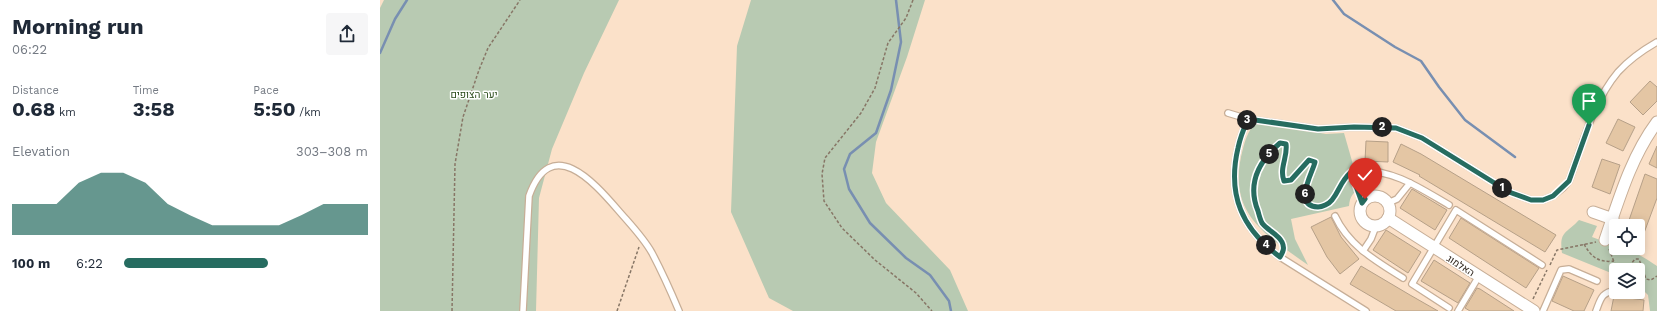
<!DOCTYPE html>
<html lang="en">
<head>
<meta charset="utf-8">
<style>
	:root { --surface:#fff; --page:#f6f6f7; --text:#1f2937; --muted:#747a83; --accent:#266c60 }
	body { margin:0; font-family:"Work Sans",Heebo,sans-serif; background:var(--page); color:var(--text); height:100vh; display:flex; flex-direction:column; font-size:15px; white-space:nowrap }
	* { box-sizing:border-box; margin:0 }
	p { font-size:13px; color:var(--muted) }
	.icon { flex:none; width:22px; height:22px; fill:none; stroke:currentColor; stroke-width:2; stroke-linecap:round; stroke-linejoin:round }
	.map { position:relative; flex:1; overflow:hidden }
	.sheet { display:flex; flex-direction:column; background:var(--surface); width:380px }
	.sheet>* { flex:none }
	.controls { position:absolute; left:1229px; top:219px; display:grid; gap:8px }
	.controls a { display:grid; place-items:center; width:36px; height:36px; border-radius:4px; background:var(--surface); box-shadow:0 2px 10px #0003; font-size:20px }
	.pin { position:absolute; display:grid; place-items:center; width:34px; height:34px; color:#fff; margin:-41px -17px; border-radius:50% 50% 50% 0; rotate:-45deg; box-shadow:0 0 4px #0007 }
	.pin .icon { rotate:45deg }
	.km { position:absolute; width:20px; height:20px; margin:-10px; border-radius:50%; background:#222; color:#fff; font-size:11px; line-height:20px; text-align:center }
	.round { display:grid; place-items:center; flex:none; width:42px; height:42px; border-radius:4px; background:var(--page) }
	.overview { display:flex; align-items:center; justify-content:space-between; height:68px; padding:0 12px }
	h1 { font-size:22px; font-weight:700; line-height:30px }
	.figures { display:grid; grid-template-columns:repeat(3,1fr); gap:6px; height:68px; padding:4px 12px }
	.figures div { display:grid; align-content:center }
	.figures b { font-size:20px; font-weight:700 }
	.figures small { font-size:11px; font-weight:400 }
	.figures p { font-size:11px }
	.chart { height:112px; padding:8px 12px }
	.chart p { display:flex; justify-content:space-between }
	.chart svg { width:100%; height:72px; margin-top:4px; fill:var(--accent); opacity:.7 }
	ul { padding:0 12px; list-style:none; font-size:13px }
	li { display:grid; grid-template-columns:64px 48px 1fr; align-items:center; height:30px }
	li i { height:10px; border-radius:5px; background:var(--accent) }
	main { display:flex; flex:1; min-height:0 }
	.map>svg:first-child { display:block }
</style>
</head>
<body>
<main>
<section class="sheet">
<div class="overview"><div><h1>Morning run</h1><p>06:22</p></div><a class="round"><svg class="icon" aria-label="share" viewBox="0 0 24 24"><path d="M12 15V3M7 8l5-5 5 5M5 13v7h14v-7"/></svg></a></div>
<div class="figures">
<div><p>Distance</p><b>0.68<small> km</small></b></div>
<div><p>Time</p><b>3:58</b></div>
<div><p>Pace</p><b>5:50<small> /km</small></b></div>
</div>
<div class="chart"><p><span>Elevation</span>303–308 m</p>
<svg viewBox="0 0 160 44" preserveAspectRatio="none"><path d="M0 44V25L10 25L20 25L30 12L40 6L50 6L60 12L70 25L80 32L90 38L100 38L110 38L120 38L130 32L140 25L150 25L160 25V44z"/></svg>
</div>
<ul>
<li><b>100 m</b>6:22<i style="width:59%"></i></li>
</ul>
</section>
<div class="map">
<svg width="1277" height="311" viewBox="0 0 1277 311">
	<rect width="100%" height="100%" fill="#fbe1c9"/>
	<g fill="#b8cab2">
		<path d="M4,0H239L204,73L172,149L159,198L156,311H0V8Z"/>
		<path d="M371,0H545L527,57L496,142L492,173L506,203L570,270L588,311H413L389,298L351,212L357,46Z"/>
		<path d="M878,122L946,134L964,133L980,189C972,193 970,197 969,206L911,219L915,239L928,265C886,235 849,215 861,157C864,144 867,129 878,122Z"/>
		<path d="M1199,220L1217,226L1212,237L1236,246V248C1250,248 1265,258 1277,266V311H1270L1268,295L1258,285V270H1236V275L1182,253C1179,231 1186,234 1199,220Z"/>
	</g>
	<g fill="none" stroke-linecap="round" stroke-linejoin="round">
		<g stroke="#788fb1" stroke-width="2.5">
			<path d="M516,0L521,42L511,90L496,133L470,154L464,169L469,189L490,223L526,258L550,275L569,301L571,311"/>
			<path d="M953,0L964,14L1015,47L1041,61L1059,87L1085,120L1135,157"/>
			<path d="M0,53L15,19L27,0"/>
		</g>
	</g>
	<g fill="#e4c6a4" stroke="#b6a088">
		<path d="M1270,81L1277,87V101L1263,115L1250,102Z"/>
		<path d="M1238,119L1255,127L1243,151L1226,143Z"/>
		<path d="M986,141L1008,142V162L985,161Z"/>
		<path d="M1021,144L1041,154L1176,235L1165,252L1039,176L1040,175L1013,162Z"/>
		<path d="M1277,146V168L1269,164Z"/>
		<path d="M1222,159L1240,165L1230,194L1212,187Z"/>
		<path d="M1265,174L1277,179V198L1264,233L1258,230V226H1247Z"/>
		<path d="M1032,189L1067,210L1055,230L1020,208Z"/>
		<path d="M951,217L961,237L979,259L960,274L947,257L931,227Z"/>
		<path d="M1081,218L1159,268L1146,288L1069,238Z"/>
		<path d="M1006,230L1041,252L1028,273L993,250Z"/>
		<path d="M1054,260L1090,283L1078,303L1041,281Z"/>
		<path d="M981,266L1030,295L1058,311H1016L970,284Z"/>
		<path d="M1183,276L1214,290L1204,311H1194L1172,301Z"/>
		<path d="M1097,288L1100,289L1134,311H1090L1085,308Z"/>
		<path d="M1234,296L1264,300L1263,311H1231Z"/>
	</g>
	<g fill="none" stroke-linecap="round" stroke-linejoin="round">
		<g stroke="#c7ae97" stroke-width="8">
			<g id="service">
				<path d="M848,113L868,119L938,129L974,127L1016,128L1042,138L1129,192L1151,200H1163L1173,196L1183,188L1189,181C1203,144 1212,103 1238,72C1249,60 1263,50 1277,42"/>
				<path d="M868,119C864,128 860,138 858,148C847,195 862,229 900,257L986,311"/>
				<path d="M979,170C1016,171 1038,187 1069,205"/>
				<path d="M1008,203L1017,199L1030,183"/>
				<path d="M955,216C969,246 996,261 1023,278"/>
				<path d="M983,251L991,239L996,226"/>
				<path d="M1069,308L1032,284L1076,210L1162,265"/>
				<path d="M143,311L149,196C171,134 213,181 238,210C250,224 263,237 272,253C282,272 291,292 299,311"/>
				<path d="M1078,311L1099,276"/>
				<path d="M1163,311L1181,270L1189,269L1217,281"/>
				<path d="M1216,311C1221,298 1221,293 1236,290"/>
			</g>
		</g>
		<g stroke="#c7ae97" stroke-width="13">
			<g id="minor">
				<circle cx="995" cy="211" r="15"/>
				<path d="M1213,212L1233,219"/>
				<path d="M1008,218L1154,311"/>
				<path d="M1225,240C1239,199 1251,157 1277,122"/>
			</g>
		</g>
		<g stroke="#877666" stroke-width="1.5" stroke-dasharray="3 2" stroke-linecap="butt">
			<path d="M533,0L526,18L508,43L495,88L481,113L445,158L442,174L444,201L462,228L495,260L536,293L552,311"/>
			<path d="M1204,244C1211,257 1219,263 1234,261"/>
			<path d="M1229,249L1236,267L1240,270"/>
			<path d="M904,250C901,235 889,233 882,222C864,193 876,163 900,143L907,144C908,157 899,168 903,181H911L929,160L935,162C932,174 914,199 935,206C939,207 946,206 949,203C956,198 958,188 962,181C964,178 968,175 971,172L982,203"/>
			<path d="M1170,265L1177,250L1216,242"/>
			<path d="M1246,270L1255,259H1259L1266,279L1271,280L1277,276"/>
			<path d="M1153,299L1167,270"/>
			<path d="M72,311L75,164L83,117L99,70L108,48L140,0"/>
			<path d="M237,311L259,247"/>
		</g>
		<use href="#service" stroke="#fff" stroke-width="5.5"/>
		<use href="#minor" stroke="#fff" stroke-width="11"/>
	</g>
	<g fill="none" stroke-linecap="round" stroke-linejoin="round">
		<g stroke="#fff" stroke-width="8">
			<path id="route" d="M985,199L982,203L971,172C960,182 960,190 952,200C949,204 942,207 938,207C912,206 933,172 935,162L929,160L911,180L904,181C899,168 908,157 906,144L900,143C879,161 867,184 878,211C879,215 880,219 882,223C887,230 898,234 902,242C905,248 903,252 900,257C862,229 847,195 858,148C860,138 864,128 868,119L938,129L974,127L1016,128L1042,138L1129,192L1151,200H1163L1173,196L1189,181L1209,125"/>
		</g>
		<use href="#route" stroke="#266c60" stroke-width="5"/>
	</g>
	<g text-anchor="middle" stroke-width="3" stroke-linejoin="round" paint-order="stroke">
		<g font-size="10" fill="#284a18" stroke="#fff">
			<text x="94" y="98">יער הצופים</text>
		</g>
		<g font-size="10" fill="#241b12" stroke="#fff">
			<text transform="translate(1081 265) rotate(32)" y="4">האלמוג</text>
		</g>
	</g>
</svg>
<div class="controls">
<a><svg class="icon" aria-label="locate" viewBox="0 0 24 24"><circle cx="12" cy="12" r="6"/><path d="M12 2v4M12 18v4M2 12h4M18 12h4"/></svg></a>
<a><svg class="icon" aria-label="layers" viewBox="0 0 24 24"><path d="M12 4l9 5-9 5-9-5zM3 14l9 5 9-5"/></svg></a>
</div>
<div class="pin" style="left:1209px;top:125px;background:#1e9e55"><svg class="icon" aria-label="arrive" viewBox="0 0 24 24"><path d="M6 21V4h12l-3 4 3 4H6"/></svg></div>
<div class="pin" style="left:985px;top:199px;background:#d93025"><svg class="icon" aria-label="check" viewBox="0 0 24 24"><path d="M5 12l5 5 9-10"/></svg></div>
<b class="km" style="left:1122px;top:188px">1</b>
<b class="km" style="left:1002px;top:127px">2</b>
<b class="km" style="left:867px;top:120px">3</b>
<b class="km" style="left:886px;top:245px">4</b>
<b class="km" style="left:889px;top:154px">5</b>
<b class="km" style="left:925px;top:194px">6</b>
</div>
</main>
</body>
</html>
